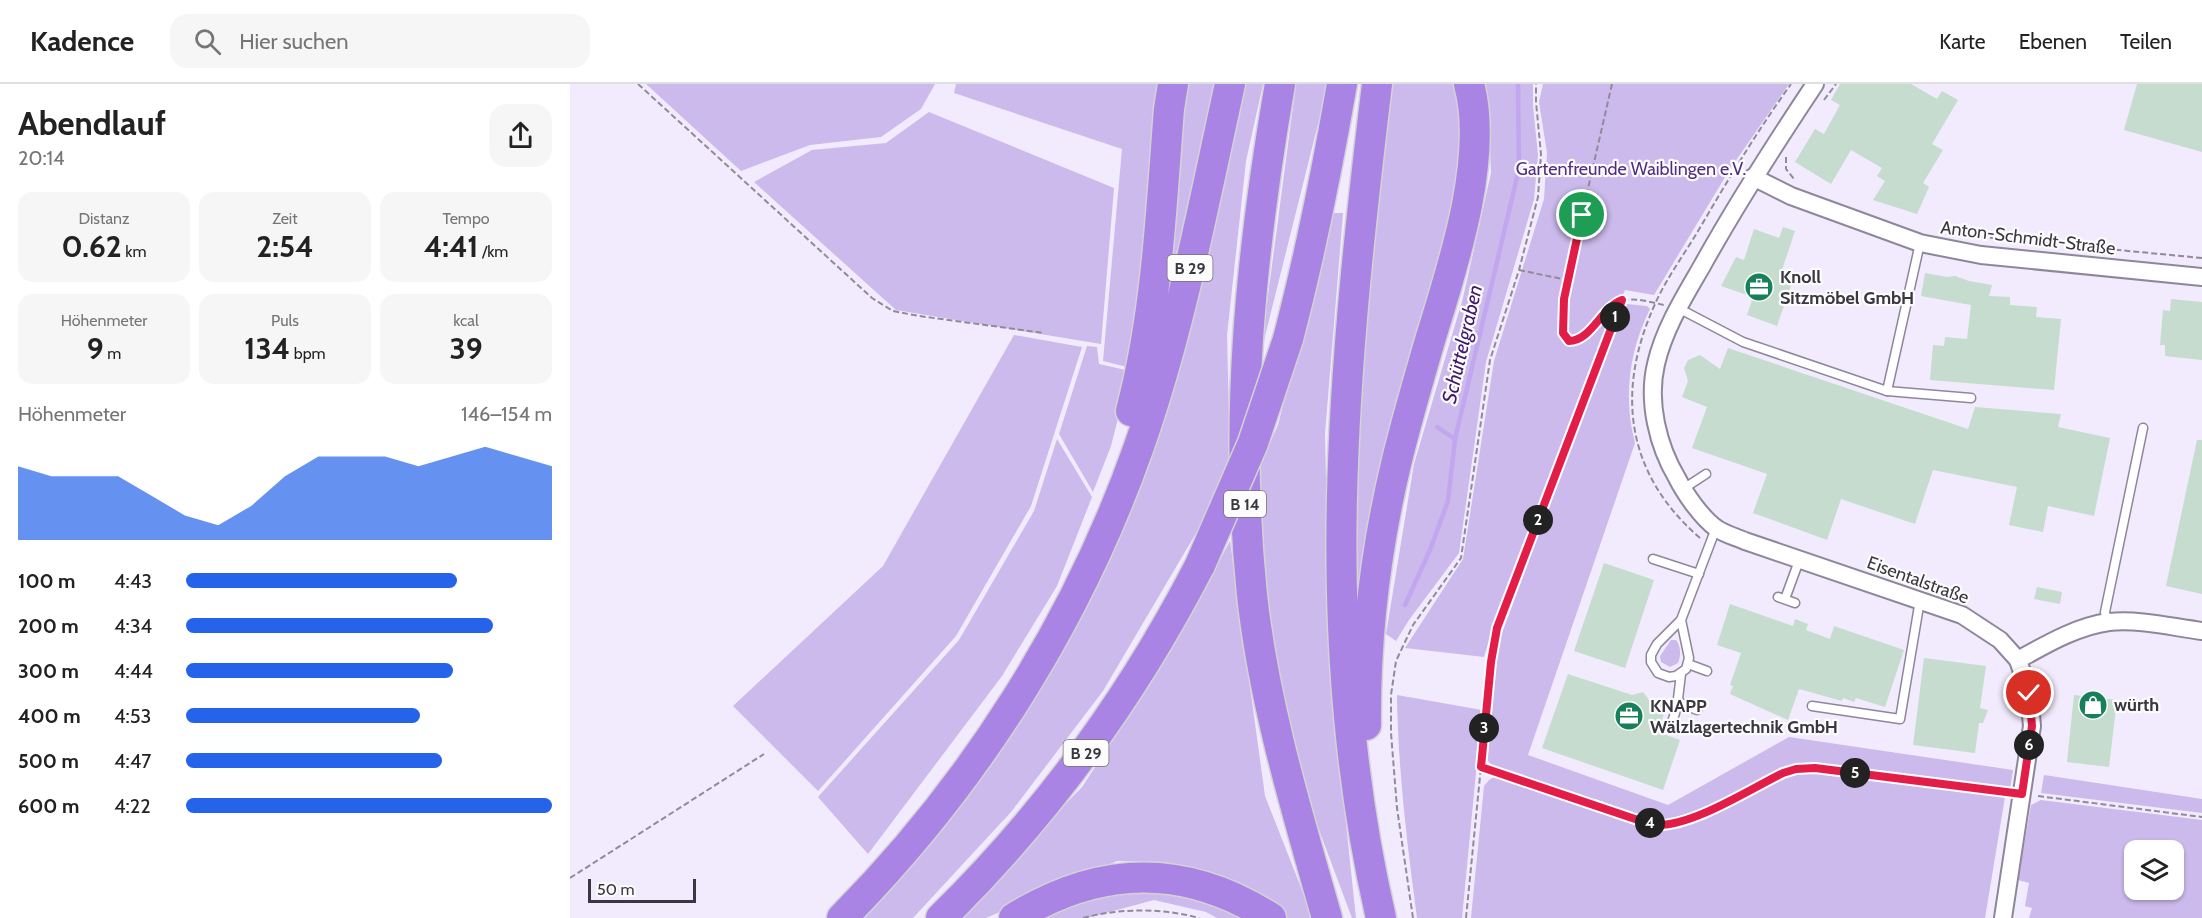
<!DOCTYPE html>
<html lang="de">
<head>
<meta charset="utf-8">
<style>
	:root { --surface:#fff; --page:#f6f6f6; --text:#222; --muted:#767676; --line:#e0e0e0; --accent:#2563eb }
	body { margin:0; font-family:Cabin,sans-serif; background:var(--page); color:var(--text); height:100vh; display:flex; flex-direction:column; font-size:22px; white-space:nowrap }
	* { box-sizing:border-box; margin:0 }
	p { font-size:20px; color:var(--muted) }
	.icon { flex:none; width:33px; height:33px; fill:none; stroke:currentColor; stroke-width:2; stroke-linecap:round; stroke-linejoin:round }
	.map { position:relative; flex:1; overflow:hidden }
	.details { display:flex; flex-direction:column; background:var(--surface); width:570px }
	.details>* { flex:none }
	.buttons { position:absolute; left:1554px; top:756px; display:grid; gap:12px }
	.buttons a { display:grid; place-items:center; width:60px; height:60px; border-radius:12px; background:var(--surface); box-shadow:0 2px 4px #0004; font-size:30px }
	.scale { position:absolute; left:18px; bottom:15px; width:108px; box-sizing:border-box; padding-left:6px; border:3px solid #3a3740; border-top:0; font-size:16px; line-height:21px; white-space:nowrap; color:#3a3740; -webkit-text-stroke:4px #fcfcfc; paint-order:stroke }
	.pin { position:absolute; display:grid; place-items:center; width:51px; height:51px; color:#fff; margin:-26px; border:3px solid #fff; border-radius:50%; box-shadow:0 2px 6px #0007 }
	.km { position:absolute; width:30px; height:30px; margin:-15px; border-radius:50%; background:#222; color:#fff; font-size:16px; line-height:30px; text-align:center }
	.round { display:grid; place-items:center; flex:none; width:63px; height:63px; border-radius:18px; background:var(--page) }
	.head { display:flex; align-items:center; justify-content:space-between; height:102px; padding:0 18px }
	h1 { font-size:33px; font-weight:800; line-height:45px }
	.figures { display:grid; grid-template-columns:repeat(3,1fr); gap:9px; height:102px; padding:6px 18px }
	.figures div { display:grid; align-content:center; border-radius:15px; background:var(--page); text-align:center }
	.figures b { font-size:30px; font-weight:800 }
	.figures small { font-size:16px; font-weight:400 }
	.figures p { font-size:16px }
	.chart { height:168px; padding:12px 18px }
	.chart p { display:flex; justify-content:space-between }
	.chart svg { width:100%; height:108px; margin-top:6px; fill:var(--accent); opacity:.7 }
	ul { padding:0 18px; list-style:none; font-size:20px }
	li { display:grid; grid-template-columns:96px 72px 1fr; align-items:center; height:45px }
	li i { height:15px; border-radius:8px; background:var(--accent) }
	header { display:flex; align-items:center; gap:36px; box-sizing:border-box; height:84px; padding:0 30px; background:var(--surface); border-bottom:2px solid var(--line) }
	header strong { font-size:28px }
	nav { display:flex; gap:33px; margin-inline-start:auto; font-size:21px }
	.search { width:420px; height:54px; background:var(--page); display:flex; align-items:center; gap:15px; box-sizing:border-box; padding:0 21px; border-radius:18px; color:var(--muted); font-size:22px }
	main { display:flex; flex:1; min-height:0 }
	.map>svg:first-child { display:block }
</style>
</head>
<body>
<header>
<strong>Kadence</strong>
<div class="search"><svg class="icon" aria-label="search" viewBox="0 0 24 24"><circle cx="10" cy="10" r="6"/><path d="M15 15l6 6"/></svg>Hier suchen</div>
<nav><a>Karte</a><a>Ebenen</a><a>Teilen</a></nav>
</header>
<main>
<section class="details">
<div class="head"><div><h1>Abendlauf</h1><p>20:14</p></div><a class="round"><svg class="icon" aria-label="share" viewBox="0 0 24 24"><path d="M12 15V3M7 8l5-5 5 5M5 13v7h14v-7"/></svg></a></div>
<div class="figures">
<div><p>Distanz</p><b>0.62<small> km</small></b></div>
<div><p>Zeit</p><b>2:54</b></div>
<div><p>Tempo</p><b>4:41<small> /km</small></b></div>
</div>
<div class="figures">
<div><p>Höhenmeter</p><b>9<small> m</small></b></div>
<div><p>Puls</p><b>134<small> bpm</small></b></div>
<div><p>kcal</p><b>39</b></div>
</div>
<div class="chart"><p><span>Höhenmeter</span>146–154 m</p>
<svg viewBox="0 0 160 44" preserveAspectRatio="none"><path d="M0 44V14L10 18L20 18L30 18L40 26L50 34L60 38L70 30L80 18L90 10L100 10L110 10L120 14L130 10L140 6L150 10L160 14V44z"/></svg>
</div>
<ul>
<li><b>100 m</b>4:43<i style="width:74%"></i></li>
<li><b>200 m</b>4:34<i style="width:84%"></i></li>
<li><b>300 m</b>4:44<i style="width:73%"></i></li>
<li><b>400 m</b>4:53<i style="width:64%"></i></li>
<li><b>500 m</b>4:47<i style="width:70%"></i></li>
<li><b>600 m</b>4:22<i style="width:100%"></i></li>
</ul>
</section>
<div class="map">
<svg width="1632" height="834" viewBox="0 0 1632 834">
	<rect width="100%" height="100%" fill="#f1ebfd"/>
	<g fill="#cbbaeb" fill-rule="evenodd">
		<path d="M76,0H365L351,25L311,53L240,61L171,87Z"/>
		<path d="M386,0H595L561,284L533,277L552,65L384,9Z"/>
		<path d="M613,0H645L634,61L579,290Z"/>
		<path d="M676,0H693L676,77L657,251L660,373L629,444L533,607L441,728L343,834H286L448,637L622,233Z"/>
		<path d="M726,0H758L690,272Z"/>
		<path d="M818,0H892L897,68L791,556L782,519L784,339Z"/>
		<path d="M915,0H963V22L968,71L964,115L916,278L889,469L839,536L826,557L816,550L844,380L893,214L921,89L918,14Z"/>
		<path d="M973,0H1219L1160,85L1084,211L1055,206L983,381L923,543L914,573L835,564L893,475L924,277L974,115L977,69L969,18Z"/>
		<path d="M359,28L544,104L531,260L326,226L184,98L242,66L316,59Z"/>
		<path d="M761,129H773L755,350L760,589L786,834H782L725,682L694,521L684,395L708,341Z"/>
		<path d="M1057,220L1077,222L1080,225C1059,267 1053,314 1065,359L958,671L1098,721L1219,653L1443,686L1440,705L1237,680L1222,682L1121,731C1087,743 1065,732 1033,721L1034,718L1025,715L1023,718L925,684L915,674L925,575L929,557L1053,223Z"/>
		<path d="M444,251L512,263L461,422L386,552L248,707L163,622L313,482Z"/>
		<path d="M517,262L527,263L529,280L560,287L541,362L523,408L489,350Z"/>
		<path d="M487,355L522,413L487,502L432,592L298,770L248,713L389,556L464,427Z"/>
		<path d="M660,457L695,712L743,834H717L710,827L667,800L623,785L594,778L547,777L416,834H384L512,703L601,567Z"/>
		<path d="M1101,556H1106C1111,562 1111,572 1108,579L1100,583L1091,578L1090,572Z"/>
		<path d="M827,611L912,626L892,834H847C837,760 828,686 827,611Z"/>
		<path d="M1242,688L1435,713L1415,834H901L914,702L919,696L926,692L1070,741C1089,745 1105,745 1123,739L1213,693L1225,689Z"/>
		<path d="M1474,691L1632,715V729L1471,709Z"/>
		<path d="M1471,716L1632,736V834H1459L1462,824L1455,822L1459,799L1448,796L1461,721ZM1604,766V806H1564V766Z"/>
		<path d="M582,800L679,834H647L636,828L584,816L517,834H461L503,812Z"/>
	</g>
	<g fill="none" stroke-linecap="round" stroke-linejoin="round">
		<g stroke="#c2a7f0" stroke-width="4.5">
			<path d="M867,343L885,355"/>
			<path d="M835,521L860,466L878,417L885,355L949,85L948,0"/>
		</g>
	</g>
	<g fill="#c5dccf">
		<path d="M1270,0H1341L1367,15L1372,7L1388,16L1362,60L1373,66L1353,99L1359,103L1347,130L1303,116L1315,97L1307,92L1312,84L1281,66L1261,100L1225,78L1245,45L1254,50L1270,21L1261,16Z"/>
		<path d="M1567,0H1632V68L1554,46Z"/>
		<path d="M1213,143L1225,147L1211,189L1224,193L1207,242L1177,231L1183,213L1151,202L1166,173L1174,176L1184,145L1209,154Z"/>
		<path d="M1355,189L1377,193L1385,192L1399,197L1422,201L1419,212L1440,213V221L1467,223L1466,233L1491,235L1484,306L1360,296L1363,261L1374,262L1375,253L1397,255L1401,221L1351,212Z"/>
		<path d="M1601,215L1632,218V276L1595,272V261H1590L1593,226L1600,227Z"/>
		<path d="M1158,264L1398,345L1405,323L1491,330L1488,343L1540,354L1524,432L1478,422L1473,448L1439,441L1447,403L1363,386L1345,440L1271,415L1257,456L1183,429L1197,390L1122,364L1137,323L1112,313L1118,297L1114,284L1118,276L1130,271L1150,285Z"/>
		<path d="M1627,356H1632V510L1596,502Z"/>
		<path d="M1034,479L1084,496L1055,584L1004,567Z"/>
		<path d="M1467,503L1492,508L1490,520L1464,515Z"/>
		<path d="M1160,520L1223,542L1225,535L1238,540L1236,546L1260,555L1264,542L1334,566L1315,623L1286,614L1284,618L1273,614L1272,617L1229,605L1218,636L1160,610L1163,602L1160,601L1171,569L1147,561Z"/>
		<path d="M1354,574L1416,582L1410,624L1418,626L1413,639H1409L1405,669L1343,661Z"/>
		<path d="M998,590L1062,611L1073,608L1079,616L1096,623L1088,648L1110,656L1093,706L972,664Z"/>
		<path d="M1504,611L1547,616L1539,683L1497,678Z"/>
	</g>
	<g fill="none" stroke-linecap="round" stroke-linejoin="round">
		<g stroke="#8e879b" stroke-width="11">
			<g id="lane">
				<path d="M1108,224L1173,258L1317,307L1401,314"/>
				<path d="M1317,307L1350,159"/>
				<path d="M1113,405L1136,390"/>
				<path d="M1083,475L1129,490"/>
				<path d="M1208,513L1225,519"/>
				<path d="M1215,515L1230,474"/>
				<path d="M1111,536L1119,574L1116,585L1106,592L1099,593L1088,589L1081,578V571L1087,560L1111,536L1146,444"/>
				<path d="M1537,538L1535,528L1573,344"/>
				<path d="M1118,580L1137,587"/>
				<path d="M1108,618L1127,626"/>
				<path d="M1242,622L1330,635L1350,516"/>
				<path d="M1100,644L1107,623L1111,590"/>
			</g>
		</g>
		<g stroke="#8e879b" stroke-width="20">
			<g id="street">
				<path d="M1245,0C1205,60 1167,119 1132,182C1114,213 1094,245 1086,280C1077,318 1088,362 1107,394C1115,410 1132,434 1146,444C1154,450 1166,453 1175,457L1392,531L1430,556L1448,576L1459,609L1462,642L1433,834"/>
				<path d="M1183,93L1221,112L1350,159L1411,171L1632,193"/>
				<path d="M1448,576C1475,561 1507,542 1539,538C1570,535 1601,543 1632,547"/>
			</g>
		</g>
		<g stroke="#d4d3d5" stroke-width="33">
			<g id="highway">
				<path d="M710,0C680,173 664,336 682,511C694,621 727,728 757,834"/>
				<path d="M807,0C773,282 746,554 811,834"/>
				<path d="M718,255C740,171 757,86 772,0"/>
				<path d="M561,327C587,229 591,126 599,25L603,0"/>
				<path d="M796,641C795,551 806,463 827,376C837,335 849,294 861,253C883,182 919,73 899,0"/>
				<path d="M272,834C403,702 506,540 568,365C610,247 633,122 660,0"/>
				<path d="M371,834C477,730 562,613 630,481"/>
				<path d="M444,834C530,781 615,779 701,834"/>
			</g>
		</g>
		<g stroke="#908b99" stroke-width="2" stroke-dasharray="6 3" stroke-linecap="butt">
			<path d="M68,0L302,214L323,227L349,232L474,249"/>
			<path d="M1042,0L997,196C994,215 987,241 999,257C1023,257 1028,222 1050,217C1064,213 1080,218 1094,221"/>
			<path d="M1254,16L1266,0"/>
			<path d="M1216,73V85L1224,95"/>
			<path d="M1402,152L1632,174"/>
			<path d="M949,186L997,196"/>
			<path d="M1130,454C1056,390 1045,308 1085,220C1097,193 1116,168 1131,142C1159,94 1188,46 1221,0"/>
			<path d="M911,683L1068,737C1074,738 1081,740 1087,740C1123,742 1180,705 1213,689L1226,685L1245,684L1436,708"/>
			<path d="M1468,712L1632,733"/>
			<path d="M0,794L194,670"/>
			<path d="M513,834C550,824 593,824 629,834"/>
			<path d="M843,834L827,724L821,649V611L826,577L843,541L891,474L920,276L949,186L968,113L971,70L966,18V0"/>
			<path d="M896,834L923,561L927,544L1052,216"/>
		</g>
		<use href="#lane" stroke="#fff" stroke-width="8"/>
		<use href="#street" stroke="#fff" stroke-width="16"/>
		<use href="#highway" stroke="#aa84e4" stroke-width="30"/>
		<g stroke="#d4d3d5" stroke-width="33" stroke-linecap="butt">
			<path id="highway-bridge" d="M630,481L683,359L718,255"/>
		</g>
		<use href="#highway-bridge" stroke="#aa84e4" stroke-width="30"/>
	</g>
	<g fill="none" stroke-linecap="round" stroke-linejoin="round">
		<g stroke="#fff" stroke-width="12">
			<path id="route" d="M1012,131L994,215L993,249L999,257C1021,257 1031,224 1052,216L927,544L921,578L911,683L1068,736C1074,738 1081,740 1087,741C1123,742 1180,705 1213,689L1226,685L1245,684L1452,710L1462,642L1459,609"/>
		</g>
		<use href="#route" stroke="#e11d48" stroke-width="8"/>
	</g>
	<defs>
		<g id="office-disc" transform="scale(1.5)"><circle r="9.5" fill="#177f59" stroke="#fcfcfc"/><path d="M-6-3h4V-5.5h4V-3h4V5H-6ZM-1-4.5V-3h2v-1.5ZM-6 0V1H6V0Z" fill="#fff"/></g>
		<g id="shop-disc" transform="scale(1.5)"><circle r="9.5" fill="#177f59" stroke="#fcfcfc"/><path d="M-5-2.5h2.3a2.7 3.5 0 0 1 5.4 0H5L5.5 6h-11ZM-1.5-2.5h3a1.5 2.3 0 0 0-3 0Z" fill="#fff"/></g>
	</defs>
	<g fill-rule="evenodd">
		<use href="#office-disc" x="1189" y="203"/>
		<use href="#shop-disc" x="1523" y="621"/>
		<use href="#office-disc" x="1059" y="632"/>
	</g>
	<g text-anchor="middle" stroke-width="4.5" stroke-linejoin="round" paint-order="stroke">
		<g fill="#fcfcfc" stroke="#747278" stroke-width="1.5">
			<rect x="597.5" y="171" width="45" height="26" rx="4.5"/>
			<rect x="654" y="407" width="42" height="26" rx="4.5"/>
			<rect x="493.5" y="656" width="45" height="26" rx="4.5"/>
		</g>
		<g font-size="16" font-weight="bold" fill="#3a3740">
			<text x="620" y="190">B 29</text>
			<text x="675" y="426">B 14</text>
			<text x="516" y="675">B 29</text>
		</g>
		<g font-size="18" fill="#522c80" stroke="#fcfcfc">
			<text x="1061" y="91">Gartenfreunde Waiblingen e.V.</text>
		</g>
		<g font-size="18" fill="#3a3740" stroke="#fcfcfc">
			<text transform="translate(1458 154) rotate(7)" y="6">Anton-Schmidt-Straße</text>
			<text transform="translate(1348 496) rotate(20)" y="6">Eisentalstraße</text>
		</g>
		<g font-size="18" font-weight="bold" fill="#3a3740" stroke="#fcfcfc" text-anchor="start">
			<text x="1210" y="199">Knoll<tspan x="1210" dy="21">Sitzmöbel GmbH</tspan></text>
			<text x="1544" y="627">würth</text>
			<text x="1080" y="628">KNAPP<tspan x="1080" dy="21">Wälzlagertechnik GmbH</tspan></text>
		</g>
		<g font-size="20" font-style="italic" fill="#40186b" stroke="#fcfcfc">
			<text transform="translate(892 260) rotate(-77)" y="7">Schüttelgraben</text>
		</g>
	</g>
</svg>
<div class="buttons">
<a><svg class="icon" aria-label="layers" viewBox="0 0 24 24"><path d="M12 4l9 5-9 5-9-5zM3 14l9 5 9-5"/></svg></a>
</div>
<div class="scale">50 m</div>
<div class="pin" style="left:1012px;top:131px;background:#1e9e55"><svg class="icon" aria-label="arrive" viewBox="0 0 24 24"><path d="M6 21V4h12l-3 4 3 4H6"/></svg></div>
<div class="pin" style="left:1459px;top:609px;background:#d93025"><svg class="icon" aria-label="check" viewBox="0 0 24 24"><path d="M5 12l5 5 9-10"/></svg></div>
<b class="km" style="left:1045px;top:233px">1</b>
<b class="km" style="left:968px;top:436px">2</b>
<b class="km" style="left:914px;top:644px">3</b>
<b class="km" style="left:1080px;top:739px">4</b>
<b class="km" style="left:1285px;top:689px">5</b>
<b class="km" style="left:1459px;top:661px">6</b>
</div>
</main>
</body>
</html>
